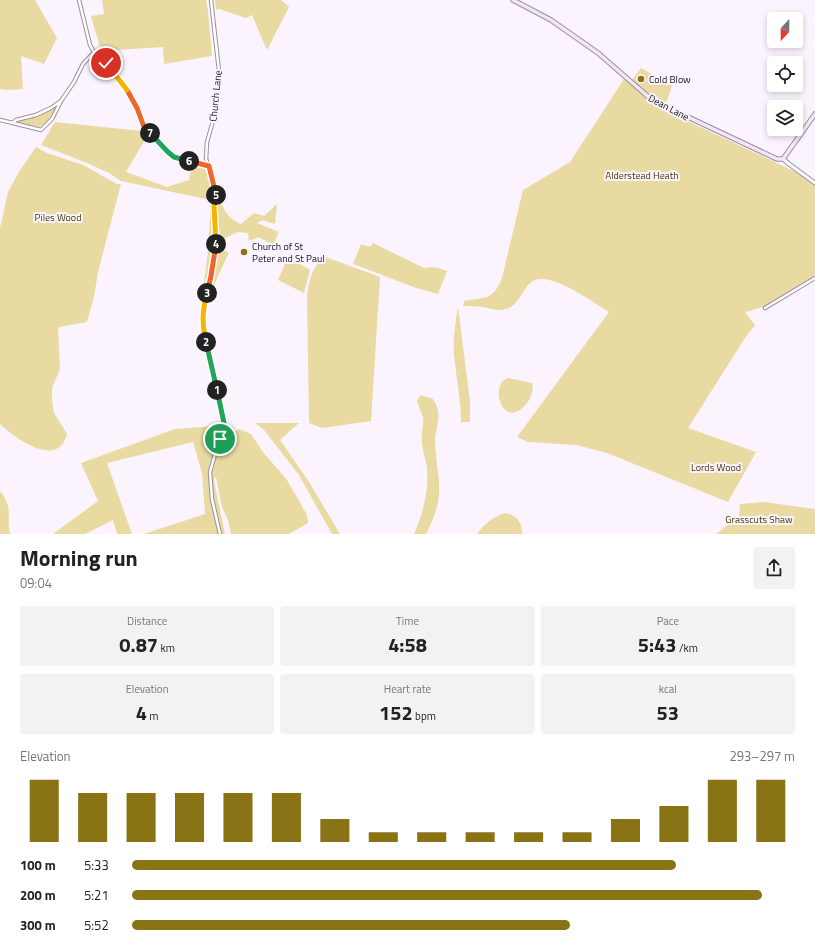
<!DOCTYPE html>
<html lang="en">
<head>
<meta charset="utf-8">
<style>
	:root { --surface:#fff; --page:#f2f2f2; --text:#222; --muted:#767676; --accent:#897315 }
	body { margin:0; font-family:"Titillium Web",sans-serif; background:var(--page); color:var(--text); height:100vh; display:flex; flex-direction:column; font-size:15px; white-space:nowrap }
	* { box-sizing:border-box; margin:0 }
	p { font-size:13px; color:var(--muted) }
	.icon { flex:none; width:22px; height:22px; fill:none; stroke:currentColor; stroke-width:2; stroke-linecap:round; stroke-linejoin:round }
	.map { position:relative; height:534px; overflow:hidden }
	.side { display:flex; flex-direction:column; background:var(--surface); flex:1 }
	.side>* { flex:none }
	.needle { width:26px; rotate:201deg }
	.buttons { position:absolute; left:767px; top:12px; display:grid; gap:8px }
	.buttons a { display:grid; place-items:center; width:36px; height:36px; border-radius:4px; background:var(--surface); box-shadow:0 2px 6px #0003; font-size:20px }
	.pin { position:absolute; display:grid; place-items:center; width:34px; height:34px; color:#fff; margin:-17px; border:2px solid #fff; border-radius:50%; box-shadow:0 1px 4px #0007 }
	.km { position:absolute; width:20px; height:20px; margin:-10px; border-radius:50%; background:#222; color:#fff; font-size:11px; line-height:20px; text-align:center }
	.round { display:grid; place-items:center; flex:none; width:42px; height:42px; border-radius:4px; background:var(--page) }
	.summary { display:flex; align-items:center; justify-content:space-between; height:68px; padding:0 20px }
	h1 { font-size:22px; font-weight:700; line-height:30px }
	.stats { display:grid; grid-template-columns:repeat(3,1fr); gap:6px; height:68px; padding:4px 20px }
	.stats div { display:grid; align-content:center; border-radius:4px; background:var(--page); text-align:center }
	.stats b { font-size:20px; font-weight:700 }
	.stats small { font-size:11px; font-weight:400 }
	.stats p { font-size:11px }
	.chart { height:112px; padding:8px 20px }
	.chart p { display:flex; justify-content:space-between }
	.chart svg { width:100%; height:72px; margin-top:4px; stroke:var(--accent); stroke-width:6 }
	ul { padding:0 20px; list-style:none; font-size:13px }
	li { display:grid; grid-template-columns:64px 48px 1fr; align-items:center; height:30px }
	li i { height:10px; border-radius:5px; background:var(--accent) }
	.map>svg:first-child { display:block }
</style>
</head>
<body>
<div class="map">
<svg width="815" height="534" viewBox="0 0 815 534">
	<rect width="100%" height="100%" fill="#fbf4ff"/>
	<g fill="#e9daa2">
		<path d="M0,0H35L57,38L44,64L21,56L23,89L8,90L0,89Z"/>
		<path d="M102,0H206L208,11L212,56L164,64L163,47L101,51L91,16L104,14Z"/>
		<path d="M215,0H281L289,7L267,50L252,15L246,18L219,9L216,10Z"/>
		<path d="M641,68L672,86L666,103L662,104L637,85L632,80Z"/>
		<path d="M624,79H628L651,104L815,181V275L763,307L746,312L744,311L755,325L745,338L688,428L756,452L728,502L607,453L576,445L528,442L517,437L609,312C594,303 546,267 530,283C522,291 518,306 506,309C498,312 489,308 482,307C476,306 469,306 463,306L464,301C485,297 493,301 502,278L523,190L570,162Z"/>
		<path d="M58,104L50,119L40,127L17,123L22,119L38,116Z"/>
		<path d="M55,122L142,131L149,133L126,172L167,187L189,180L192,164L206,169L211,180L214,193L212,208L213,251L210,272L201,308L208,251L211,202L210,200L121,181L109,173L87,163L41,145Z"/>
		<path d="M36,147L47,153L83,165L117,184H121L98,272L94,297L87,322L59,327L58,330L60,369L52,388V401L54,413L67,434C58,470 15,438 0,424V228L8,192L19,172Z"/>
		<path d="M214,178L215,179C221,198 220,215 241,224L254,213L264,216L277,204L275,224L263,220L257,223L279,232L273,245L258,237L249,241L248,233L238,232L225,238L222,249L229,253C219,273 210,292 206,315L205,308L215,266L218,249L216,202L218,194Z"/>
		<path d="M373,243L424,268C433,266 439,268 447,271L438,294L416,288L353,264L361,244L370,247Z"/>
		<path d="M323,256L380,277L371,421L322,428L309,423L307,295C310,275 312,271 323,256Z"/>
		<path d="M288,257L310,270L304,293L278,280Z"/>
		<path d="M458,307L470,401V422H461C461,401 457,383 455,363C452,344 455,325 458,307Z"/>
		<path d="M508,378L532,383C534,390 531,398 527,403C503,433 488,384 508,378Z"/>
		<path d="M421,395L433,399C435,402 437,406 438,410C440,421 435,430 435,441C435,461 442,482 438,502C436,513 431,524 426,534H414C423,514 429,490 427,468C426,459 422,450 422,441C421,435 424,420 423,417C421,411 418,406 417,400Z"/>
		<path d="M255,423H299L280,440L309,482L340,534H332L299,475L264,430Z"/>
		<path d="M227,425L230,435L239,429L251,434L263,452L287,480L307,515L308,523L289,534H231L228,520L222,507L216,477L214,479L215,486L225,534H144L205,514L202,473L193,442L107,463L132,534H117L113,520L85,534H53L98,501L81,463L175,429Z"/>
		<path d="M0,491C14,508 6,516 10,534H0Z"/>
		<path d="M764,502L815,509V534H716L739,517L740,504Z"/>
		<path d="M506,513C517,516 522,522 522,534H477C484,524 494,516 506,513Z"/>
	</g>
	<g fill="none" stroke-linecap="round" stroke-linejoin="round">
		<g stroke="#99919d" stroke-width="4.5">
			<g id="minor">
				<path d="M79,0L90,45L94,52L106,63L128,91L137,108L144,127L168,152L174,157L208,166"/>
				<path d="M211,0L219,71L213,121L207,142L206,159L209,166L216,194L214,206L216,247L211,276L203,307V325L224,423L210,472L212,499L220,534"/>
				<path d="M0,120L13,123L16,120L36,115L51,108L61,101L74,82L83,64L94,52"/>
				<path d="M13,123L41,130L52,119L61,101"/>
				<path d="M765,308L815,278"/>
			</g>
		</g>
		<g stroke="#99919d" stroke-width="5">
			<path id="tertiary" d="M783,159L789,164L815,183"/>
		</g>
		<g stroke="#99919d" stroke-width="5.5">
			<path id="secondary" d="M513,0L551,20L598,53L652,100L777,159H783L815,114"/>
		</g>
		<use href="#minor" stroke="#fff" stroke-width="2.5"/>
		<use href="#tertiary" stroke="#fff" stroke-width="3"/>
		<use href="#secondary" stroke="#f2e6f8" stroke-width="3.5"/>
	</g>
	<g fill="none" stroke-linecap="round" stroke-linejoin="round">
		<g stroke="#fff" stroke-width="8">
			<path id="split-1" d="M217,390L224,423L220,439"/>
		</g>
		<g stroke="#fff" stroke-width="8">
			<path id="split-2" d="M206,342L217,390"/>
		</g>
		<g stroke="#fff" stroke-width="8">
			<path id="split-3" d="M206,342C202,323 202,312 207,293"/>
		</g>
		<g stroke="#fff" stroke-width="8">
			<path id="split-4" d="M207,293L211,276L216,244"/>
		</g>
		<g stroke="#fff" stroke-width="8">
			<path id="split-5" d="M216,244L214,206L216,195"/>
		</g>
		<g stroke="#fff" stroke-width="8">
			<path id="split-6" d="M189,161L209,166L216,195"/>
		</g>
		<g stroke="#fff" stroke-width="8">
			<path id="split-7" d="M150,133L168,152L174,157L189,161"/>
		</g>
		<g stroke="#fff" stroke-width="8">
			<path id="split-8" d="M127,90L137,108L144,127L150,133"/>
		</g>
		<g stroke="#fff" stroke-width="8">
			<path id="split-9" d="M106,63L127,90"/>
		</g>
		<use href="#split-1" stroke="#22a559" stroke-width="5"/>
		<use href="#split-2" stroke="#22a559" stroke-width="5"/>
		<use href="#split-3" stroke="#f5b400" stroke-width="5"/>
		<use href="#split-4" stroke="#f0652b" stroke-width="5"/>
		<use href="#split-5" stroke="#f5b400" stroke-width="5"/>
		<use href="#split-6" stroke="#f0652b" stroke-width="5"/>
		<use href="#split-7" stroke="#22a559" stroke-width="5"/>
		<use href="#split-8" stroke="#f0652b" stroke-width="5"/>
		<use href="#split-9" stroke="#f5b400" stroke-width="5"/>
	</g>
	<g fill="#897315" stroke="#fbf4ff" stroke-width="1.5">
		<circle cx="641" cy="79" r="4"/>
		<circle cx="244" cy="252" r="4"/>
	</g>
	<g text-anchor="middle" stroke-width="4" stroke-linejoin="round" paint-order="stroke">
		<g font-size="10" fill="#18151a" stroke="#fbf4ff" text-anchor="start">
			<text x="649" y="83">Cold Blow</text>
			<text x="252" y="250">Church of St<tspan x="252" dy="12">Peter and St Paul</tspan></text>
		</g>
		<g font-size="10" fill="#18151a" stroke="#fbf4ff">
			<text transform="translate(215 96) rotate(-84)" y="4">Church Lane</text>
			<text transform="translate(669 107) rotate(28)" y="4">Dean Lane</text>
		</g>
		<g font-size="10" fill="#473a02" stroke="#fbf4ff">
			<text x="642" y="179">Alderstead Heath</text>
			<text x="58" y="221">Piles Wood</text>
			<text x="716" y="471">Lords Wood</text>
			<text x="759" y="523">Grasscuts Shaw</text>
		</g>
	</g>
</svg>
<div class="buttons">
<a><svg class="needle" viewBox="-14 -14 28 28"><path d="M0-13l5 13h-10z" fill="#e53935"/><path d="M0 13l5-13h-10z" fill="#767676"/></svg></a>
<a><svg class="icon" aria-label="locate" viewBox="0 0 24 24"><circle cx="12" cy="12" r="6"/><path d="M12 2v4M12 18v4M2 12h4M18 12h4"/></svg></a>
<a><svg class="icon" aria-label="layers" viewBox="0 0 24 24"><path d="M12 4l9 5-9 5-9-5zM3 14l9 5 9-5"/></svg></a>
</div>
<div class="pin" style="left:220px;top:439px;background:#1e9e55"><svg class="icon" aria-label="arrive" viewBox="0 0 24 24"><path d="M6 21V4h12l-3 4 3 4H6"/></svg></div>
<div class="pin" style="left:106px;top:63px;background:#d93025"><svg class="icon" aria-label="check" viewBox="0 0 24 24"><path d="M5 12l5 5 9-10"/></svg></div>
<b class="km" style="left:217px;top:390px">1</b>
<b class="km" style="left:206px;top:342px">2</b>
<b class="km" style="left:207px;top:293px">3</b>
<b class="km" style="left:216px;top:244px">4</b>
<b class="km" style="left:216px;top:195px">5</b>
<b class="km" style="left:189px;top:161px">6</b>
<b class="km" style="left:150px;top:133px">7</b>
</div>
<section class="side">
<div class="summary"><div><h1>Morning run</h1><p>09:04</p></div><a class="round"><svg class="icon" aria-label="share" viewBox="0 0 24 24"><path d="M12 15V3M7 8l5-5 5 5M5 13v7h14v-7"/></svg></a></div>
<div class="stats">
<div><p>Distance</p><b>0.87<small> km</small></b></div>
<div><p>Time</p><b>4:58</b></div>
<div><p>Pace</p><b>5:43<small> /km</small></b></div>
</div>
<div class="stats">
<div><p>Elevation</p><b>4<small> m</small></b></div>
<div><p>Heart rate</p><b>152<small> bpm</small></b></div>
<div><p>kcal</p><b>53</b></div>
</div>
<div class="chart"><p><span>Elevation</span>293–297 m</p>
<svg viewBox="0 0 160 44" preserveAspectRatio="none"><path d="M5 44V6M15 44V14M25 44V14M35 44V14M45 44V14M55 44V14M65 44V30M75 44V38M85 44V38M95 44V38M105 44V38M115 44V38M125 44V30M135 44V22M145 44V6M155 44V6"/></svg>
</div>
<ul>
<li><b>100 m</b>5:33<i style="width:82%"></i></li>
<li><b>200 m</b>5:21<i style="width:95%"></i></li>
<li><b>300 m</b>5:52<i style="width:66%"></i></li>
</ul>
</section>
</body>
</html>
